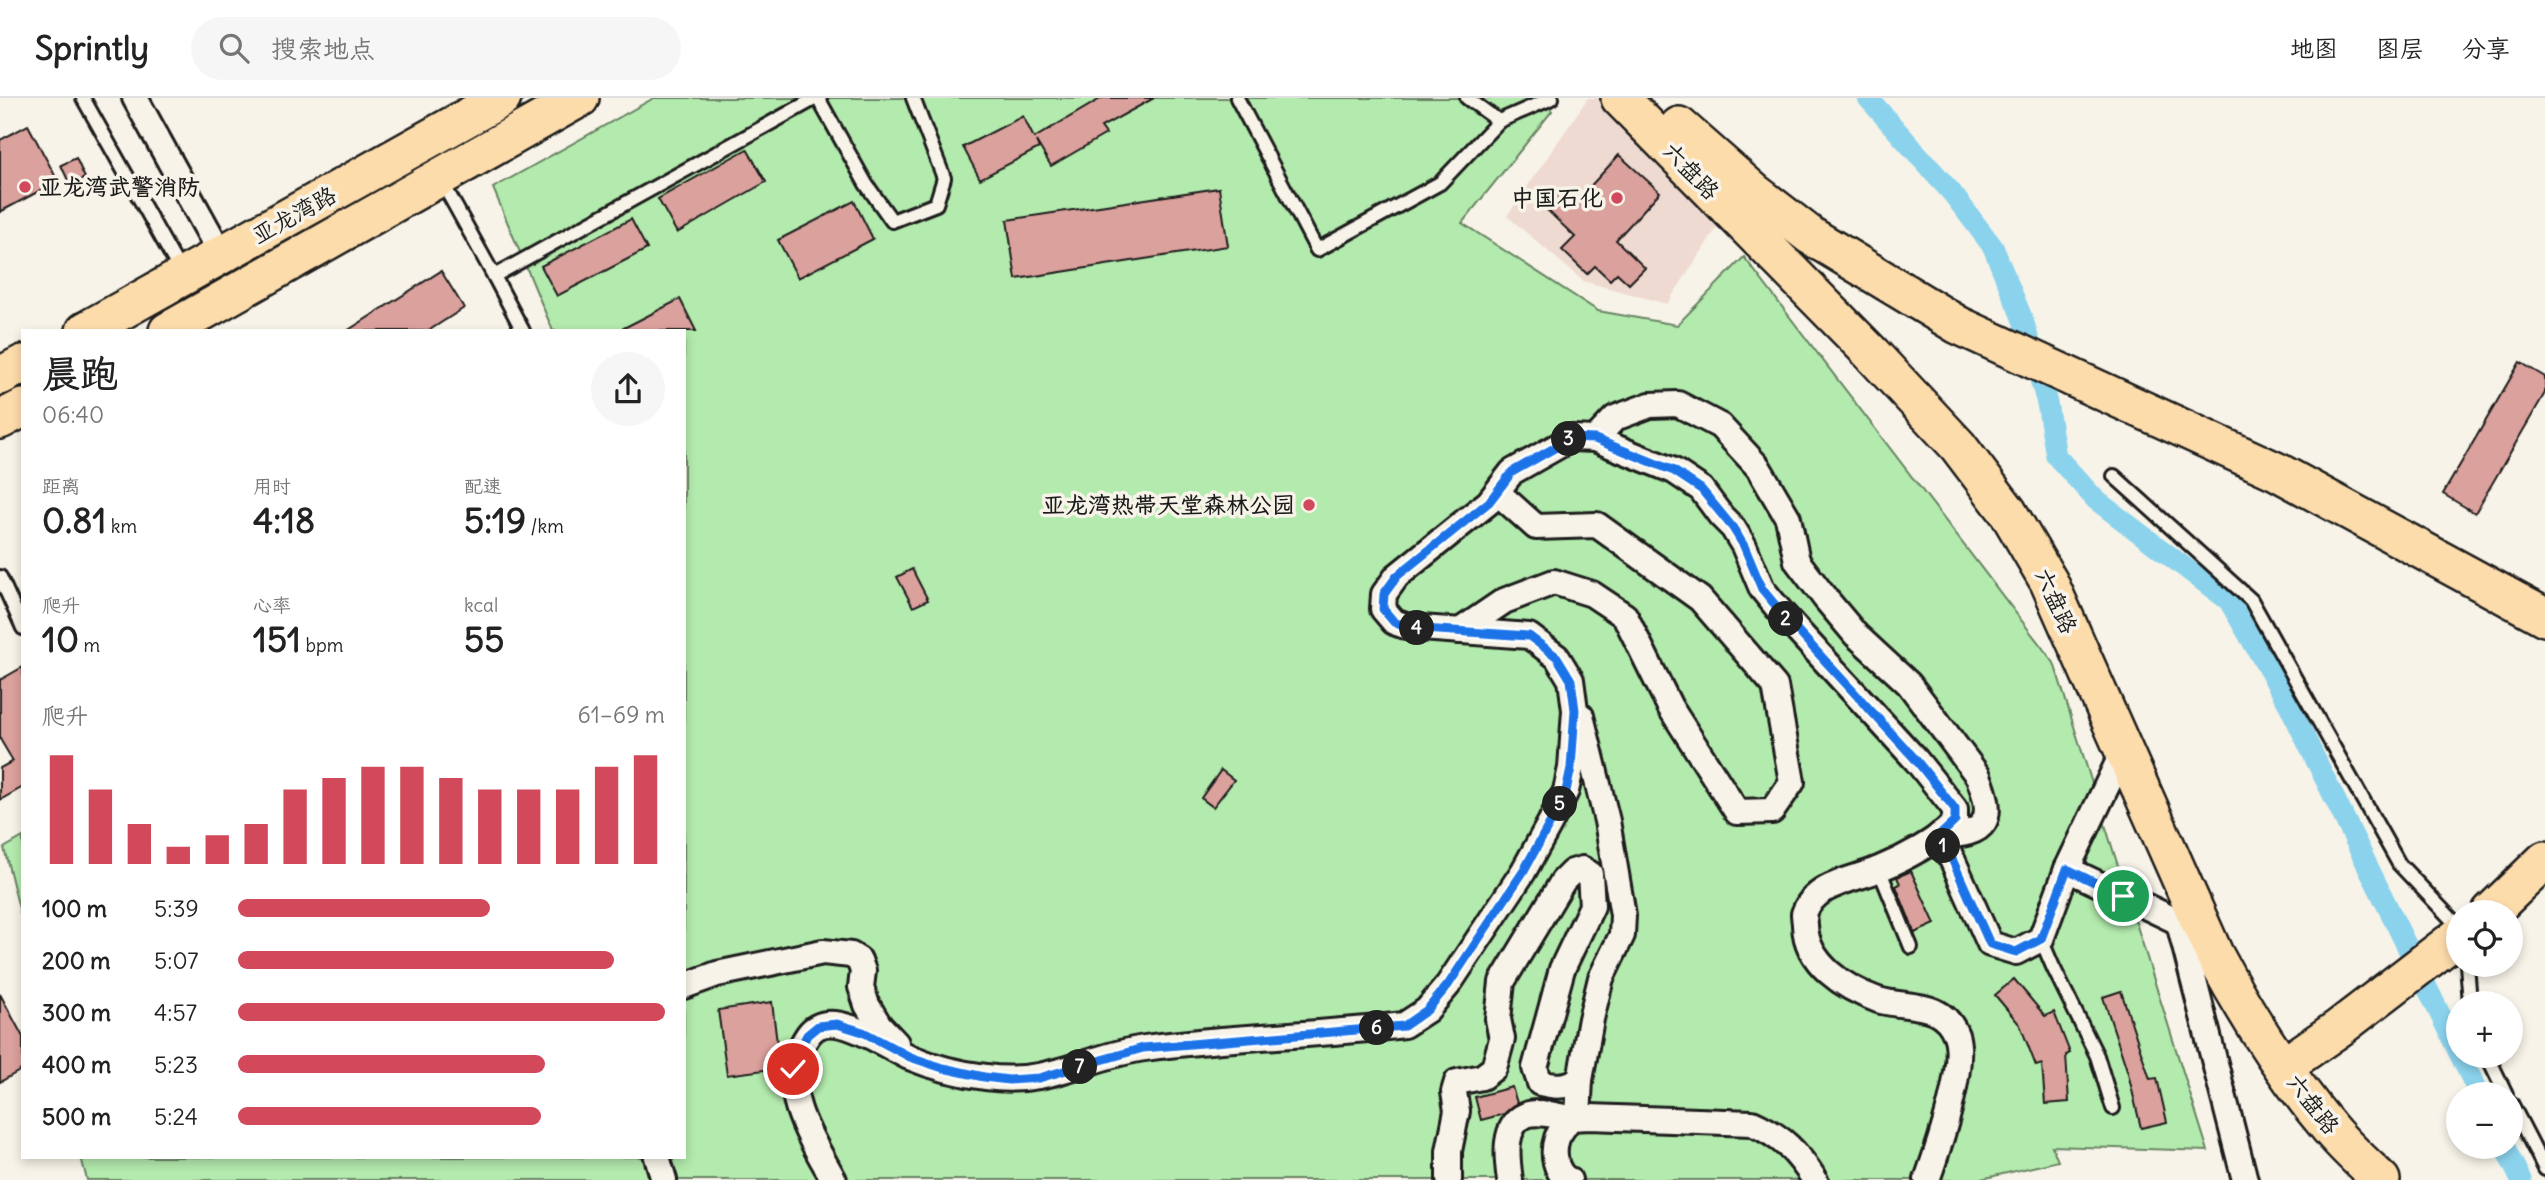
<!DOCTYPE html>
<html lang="zh">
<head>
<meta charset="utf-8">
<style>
	:root { --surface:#fff; --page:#f6f6f6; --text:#222; --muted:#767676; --line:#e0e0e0; --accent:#d1495b }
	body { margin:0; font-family:Delius,"LXGW WenKai TC",sans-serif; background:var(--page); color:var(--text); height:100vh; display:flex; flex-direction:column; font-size:26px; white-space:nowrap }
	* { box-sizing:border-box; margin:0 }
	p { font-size:23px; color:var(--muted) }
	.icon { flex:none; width:38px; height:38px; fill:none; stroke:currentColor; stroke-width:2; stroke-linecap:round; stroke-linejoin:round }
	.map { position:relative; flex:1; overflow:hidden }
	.details { position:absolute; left:21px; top:231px; width:665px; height:830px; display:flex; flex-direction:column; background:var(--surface); border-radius:0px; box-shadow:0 4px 10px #0003 }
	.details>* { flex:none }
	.tools { position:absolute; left:2446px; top:802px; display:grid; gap:14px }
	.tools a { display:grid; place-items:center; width:77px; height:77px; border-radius:50%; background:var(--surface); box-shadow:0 4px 10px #0003; font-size:35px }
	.pin { position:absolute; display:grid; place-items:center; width:60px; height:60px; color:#fff; margin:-30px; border:4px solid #fff; border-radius:50%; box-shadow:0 2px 7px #0007 }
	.km { position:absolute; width:35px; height:35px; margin:-18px; border-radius:50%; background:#222; color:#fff; font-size:19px; line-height:35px; text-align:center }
	.round { display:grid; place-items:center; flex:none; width:74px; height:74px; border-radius:37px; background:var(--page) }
	.overview { display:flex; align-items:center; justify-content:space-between; height:119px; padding:0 21px }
	h1 { font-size:38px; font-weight:700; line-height:52px }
	.figures { display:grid; grid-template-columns:repeat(3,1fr); gap:10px; height:119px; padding:7px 21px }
	.figures div { display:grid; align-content:center }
	.figures b { font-size:35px; font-weight:700 }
	.figures small { font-size:19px; font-weight:400 }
	.figures p { font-size:19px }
	.chart { height:196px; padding:14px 21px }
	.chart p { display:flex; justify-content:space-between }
	.chart svg { width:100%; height:126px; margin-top:7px; stroke:var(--accent); stroke-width:6 }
	ul { padding:0 21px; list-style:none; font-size:23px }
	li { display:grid; grid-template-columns:112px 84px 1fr; align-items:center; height:52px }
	li i { height:18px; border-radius:9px; background:var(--accent) }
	header { display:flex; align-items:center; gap:42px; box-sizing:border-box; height:98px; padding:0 35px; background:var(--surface); border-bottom:2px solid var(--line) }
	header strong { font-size:33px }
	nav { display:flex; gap:38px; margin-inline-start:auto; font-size:24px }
	.search { width:490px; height:63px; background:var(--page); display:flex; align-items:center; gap:18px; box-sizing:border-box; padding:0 24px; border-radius:38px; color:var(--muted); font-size:26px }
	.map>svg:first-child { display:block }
</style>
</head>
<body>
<header>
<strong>Sprintly</strong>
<div class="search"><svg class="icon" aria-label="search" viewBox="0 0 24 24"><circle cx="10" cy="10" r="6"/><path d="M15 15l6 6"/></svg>搜索地点</div>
<nav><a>地图</a><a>图层</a><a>分享</a></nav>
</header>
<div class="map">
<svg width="2545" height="1082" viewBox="0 0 2545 1082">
	<rect width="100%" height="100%" fill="#f7f3e8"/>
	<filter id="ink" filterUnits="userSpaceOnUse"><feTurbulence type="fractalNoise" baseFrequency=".0143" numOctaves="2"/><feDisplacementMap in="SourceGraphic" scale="14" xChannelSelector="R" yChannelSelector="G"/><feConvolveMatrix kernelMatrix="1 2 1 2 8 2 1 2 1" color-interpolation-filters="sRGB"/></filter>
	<g filter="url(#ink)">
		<path fill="#efdad1" d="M1588,0H1599L1721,124L1667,206L1583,183L1507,118Z"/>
		<g fill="#b3eaad" stroke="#688364" stroke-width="2">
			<path d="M654,0H1543L1552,13L1462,125L1598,213L1677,227L1744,159L2054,565L2208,1053L2052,1048L2058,1063L1977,1082H87L81,1059H684V233H553L493,90Z"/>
			<path d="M23,739V827L4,750Z"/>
		</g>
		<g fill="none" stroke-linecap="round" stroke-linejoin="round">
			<g stroke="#8bd3ed" stroke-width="21">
				<path d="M1868,0L1952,95L1993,149L2023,222L2047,305L2056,358L2096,402L2229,503L2288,605L2459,955"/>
				<path d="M2460,957L2479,996"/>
				<path d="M2504,1048L2521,1082"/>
			</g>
		</g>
		<g fill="#dba19c" stroke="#1c1c1c" stroke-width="2">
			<path d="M1102,0H1154L1101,29L1106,36L1051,68L1036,43L1039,50L980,81L963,49L1023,18L1034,40Z"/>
			<path d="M28,27L58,83L0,114V42Z"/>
			<path d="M747,51L766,84L677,135L658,101Z"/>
			<path d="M1619,57L1660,94L1616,142L1645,170L1629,186L1617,175L1610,182L1595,168L1587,176L1562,152L1575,139L1545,110L1561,93L1574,106Z"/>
			<path d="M76,60L85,80L70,87L61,67Z"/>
			<path d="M1219,90L1228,148L1016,181L1007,122Z"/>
			<path d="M854,103L873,141L798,180L778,142Z"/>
			<path d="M631,121L647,151L557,198L541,168Z"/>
			<path d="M441,173L464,210L428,233H347Z"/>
			<path d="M680,201L696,233H618Z"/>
			<path d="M2520,264L2545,279V295L2475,415L2443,396Z"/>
			<path d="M912,471L928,502L913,509L897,479Z"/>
			<path d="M23,569V689L0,702V670L13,663L0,641V582Z"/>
			<path d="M1221,672L1234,682L1213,709L1201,700Z"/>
			<path d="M1911,773L1935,826L1915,835L1896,788L1900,786L1897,779Z"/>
			<path d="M2014,881L2045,918L2054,914L2070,955L2066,957L2069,1004L2045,1006L2042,966L2036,968L2020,927L1995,897Z"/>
			<path d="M2121,893L2150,981L2157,980L2167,1024L2141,1030L2128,975L2103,899Z"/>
			<path d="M0,896L23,939V971L0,984Z"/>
			<path d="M772,904L780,970L727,977L718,912Z"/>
			<path d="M1512,989L1517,1005L1504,1016L1481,1022L1475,999Z"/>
		</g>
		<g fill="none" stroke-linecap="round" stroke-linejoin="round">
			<g stroke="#1c1c1c" stroke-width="18">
				<g id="lane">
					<path d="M83,0L182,176"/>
					<path d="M818,0L866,86L892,123L936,106L944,80L913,0"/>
					<path d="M1237,0L1317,152L1440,85L1499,23L1552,0"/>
					<path d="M1467,0L1499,23"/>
					<path d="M442,84L494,178L816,0"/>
					<path d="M494,178L523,233"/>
					<path d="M2114,378L2251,502L2399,766L2459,829"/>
					<path d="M0,479L23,530"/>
					<path d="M1879,771L1911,849"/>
					<path d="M2041,841L2053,869L2097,958L2113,1010"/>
					<path d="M2467,866L2470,905"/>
					<path d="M2487,957L2506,996"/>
					<path d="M2511,1005L2545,1071"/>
				</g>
			</g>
			<g stroke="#1c1c1c" stroke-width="30">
				<g id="street">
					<path d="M135,0L222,158"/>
					<path d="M1595,341L1615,320L1650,307L1678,306L1720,328L1758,369L1788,420L1797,463L1825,500L1856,537L1909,586L1978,678C1996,721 1988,738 1940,737"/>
					<path d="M1460,533L1504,503L1554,484L1592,496L1625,518L1670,609L1737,714L1772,713L1792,684L1775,588L1700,501L1597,427L1536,429L1498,395"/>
					<path d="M2124,652L2067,771L2206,837"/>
					<path d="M1937,740L1952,761L1990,846L2016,854L2041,841L2067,771"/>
					<path d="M2179,825L2245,1082"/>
					<path d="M684,888L717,876L823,854L851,857L859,862L863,873L861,889L867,907L879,927L896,945"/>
					<path d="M1578,1019L1580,982L1591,921L1601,880L1622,837L1623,817L1607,723L1581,618"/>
					<path d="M657,1059L664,1082"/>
					<path d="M834,1082C813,1044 778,992 801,949C805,942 809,933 817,929C841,915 887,949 909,959C933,969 961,976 986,979C1050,988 1087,958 1145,950C1231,938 1318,938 1404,927L1427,912L1448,887L1523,774L1550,725L1566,693L1571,670L1575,612L1571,582L1557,559L1529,538L1408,529L1394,524L1383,511L1384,496L1397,478L1489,404L1512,374L1572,340L1595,341L1674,373L1701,391L1721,418L1733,430L1744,448L1762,491L1785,519L1916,662L1955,711V723C1941,742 1901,762 1879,771C1855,782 1814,785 1804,816C1804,817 1805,826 1805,827C1806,866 1845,890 1878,902C1906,911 1942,901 1956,937C1967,967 1938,1051 1927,1082"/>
					<path d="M1449,1082V1053L1457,1013L1454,994L1457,984L1482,979L1494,970L1502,941L1498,921L1502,884L1563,783L1572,774L1582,771L1590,776L1592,808L1562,871L1535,970L1540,985C1555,989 1566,989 1580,982"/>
					<path d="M1510,1082C1507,1061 1502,1027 1526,1017C1538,1012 1557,1018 1570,1020"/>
					<path d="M1569,1082C1555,1075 1552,1055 1557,1040C1560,1033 1566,1026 1570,1020L1590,1019L1752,1025C1783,1039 1797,1054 1815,1082"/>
				</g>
			</g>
			<g stroke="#1c1c1c" stroke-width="42">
				<g id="primary">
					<path d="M1620,0L1871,255L1958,348L2008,414L2049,484L2214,856C2247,918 2286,979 2331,1032C2346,1050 2364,1066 2381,1082"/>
					<path d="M1679,28L1754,94L1811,138L1958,227L2278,374L2545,519"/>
					<path d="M85,233L502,0"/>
					<path d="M168,233L580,0"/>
					<path d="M0,278L23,266"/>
					<path d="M0,322L23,310"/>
					<path d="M2491,814L2545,762"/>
					<path d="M2283,969L2339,930L2459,838"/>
				</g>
			</g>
			<use href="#lane" stroke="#f7f3e8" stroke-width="12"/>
			<use href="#street" stroke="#f7f3e8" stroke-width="24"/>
			<use href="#primary" stroke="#fddcac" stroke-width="37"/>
		</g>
	</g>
	<g fill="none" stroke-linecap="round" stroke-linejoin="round" filter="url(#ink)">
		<g stroke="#fff" stroke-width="14">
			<path id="route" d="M793,971L798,955L807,937L818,928L837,926L863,934L910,959L943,970L984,979L1009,982L1039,980L1143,950L1404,928L1427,912L1448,887L1523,774L1550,725L1566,693L1571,670L1575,612L1571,582L1557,559L1529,538L1408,530L1394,524L1383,511L1384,496L1397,478L1489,404L1512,374L1572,340L1595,341L1674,373L1701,391L1733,430L1744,448L1762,491L1785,519L1916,662L1955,711V723L1937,740L1952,761L1990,846L2016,854L2041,841L2067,771L2123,798"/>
		</g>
		<use href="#route" stroke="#1a73e8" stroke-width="9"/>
	</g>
	<g fill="#d1495b" stroke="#f7f3e8" stroke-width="2.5">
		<circle cx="25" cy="89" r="7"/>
		<circle cx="1617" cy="100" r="7"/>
		<circle cx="1309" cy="407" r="7"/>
	</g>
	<g text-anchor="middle" stroke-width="7" stroke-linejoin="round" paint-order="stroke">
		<g font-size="23" fill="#1c1c1c" stroke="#f7f3e8">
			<text transform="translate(1691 73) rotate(46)" y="8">六盘路</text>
			<text transform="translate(294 117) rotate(-29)" y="8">亚龙湾路</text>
			<text transform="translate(2056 503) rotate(65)" y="8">六盘路</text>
			<text transform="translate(2313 1006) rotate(52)" y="8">六盘路</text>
		</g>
		<g font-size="23" font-weight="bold" fill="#1c1c1c" stroke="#f7f3e8" text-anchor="end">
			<text x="39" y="97" text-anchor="start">亚龙湾武警消防</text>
			<text x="1603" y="108">中国石化</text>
			<text x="1295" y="415">亚龙湾热带天堂森林公园</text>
		</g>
	</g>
</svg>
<div class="tools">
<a><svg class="icon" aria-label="locate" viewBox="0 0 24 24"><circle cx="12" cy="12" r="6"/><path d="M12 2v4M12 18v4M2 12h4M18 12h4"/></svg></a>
<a>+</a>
<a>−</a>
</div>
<div class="pin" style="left:2123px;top:798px;background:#1e9e55"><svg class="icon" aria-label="arrive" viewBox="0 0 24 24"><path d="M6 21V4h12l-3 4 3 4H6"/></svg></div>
<div class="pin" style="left:793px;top:971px;background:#d93025"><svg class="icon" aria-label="check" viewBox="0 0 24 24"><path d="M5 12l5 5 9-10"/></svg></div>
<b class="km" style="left:1943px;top:748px">1</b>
<b class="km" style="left:1786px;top:521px">2</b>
<b class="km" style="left:1569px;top:341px">3</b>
<b class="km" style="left:1417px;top:530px">4</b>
<b class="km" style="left:1560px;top:706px">5</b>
<b class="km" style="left:1377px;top:930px">6</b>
<b class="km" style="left:1080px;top:969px">7</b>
<section class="details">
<div class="overview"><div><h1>晨跑</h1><p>06:40</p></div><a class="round"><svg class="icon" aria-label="share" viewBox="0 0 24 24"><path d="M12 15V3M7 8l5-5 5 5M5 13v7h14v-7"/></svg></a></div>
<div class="figures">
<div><p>距离</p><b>0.81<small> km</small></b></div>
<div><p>用时</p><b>4:18</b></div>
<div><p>配速</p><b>5:19<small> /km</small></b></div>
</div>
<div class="figures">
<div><p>爬升</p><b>10<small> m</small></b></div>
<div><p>心率</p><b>151<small> bpm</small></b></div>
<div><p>kcal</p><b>55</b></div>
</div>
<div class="chart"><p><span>爬升</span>61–69 m</p>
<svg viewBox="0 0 160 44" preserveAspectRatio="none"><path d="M5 44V6M15 44V18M25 44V30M35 44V38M45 44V34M55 44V30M65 44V18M75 44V14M85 44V10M95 44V10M105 44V14M115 44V18M125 44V18M135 44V18M145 44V10M155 44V6"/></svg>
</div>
<ul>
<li><b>100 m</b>5:39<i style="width:59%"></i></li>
<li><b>200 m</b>5:07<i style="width:88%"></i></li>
<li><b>300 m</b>4:57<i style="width:100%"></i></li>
<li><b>400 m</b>5:23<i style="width:72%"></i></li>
<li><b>500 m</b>5:24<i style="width:71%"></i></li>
</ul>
</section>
</div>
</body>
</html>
